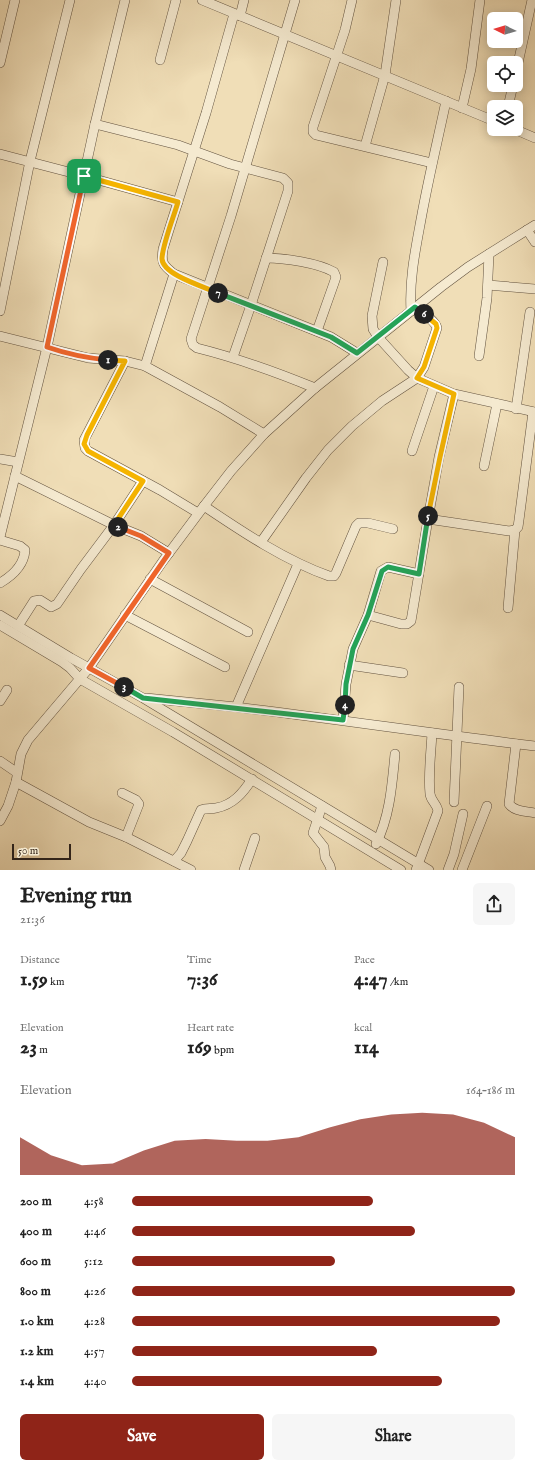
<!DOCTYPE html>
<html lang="en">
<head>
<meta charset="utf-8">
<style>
	:root { --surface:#fff; --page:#f6f6f6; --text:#222; --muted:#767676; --accent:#8f2418 }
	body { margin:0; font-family:"IM FELL English",serif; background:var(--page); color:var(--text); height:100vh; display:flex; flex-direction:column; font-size:15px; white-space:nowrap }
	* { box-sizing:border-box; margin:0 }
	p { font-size:13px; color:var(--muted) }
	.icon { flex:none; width:22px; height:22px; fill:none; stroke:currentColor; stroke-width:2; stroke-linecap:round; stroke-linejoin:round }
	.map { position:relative; height:870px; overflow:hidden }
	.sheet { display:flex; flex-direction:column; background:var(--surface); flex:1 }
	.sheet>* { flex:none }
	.needle { width:26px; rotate:275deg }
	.tools { position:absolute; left:487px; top:12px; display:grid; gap:8px }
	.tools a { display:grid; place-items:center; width:36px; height:36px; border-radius:6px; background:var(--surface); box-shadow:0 2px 10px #0003; font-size:20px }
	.scale { position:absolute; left:12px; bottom:10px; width:59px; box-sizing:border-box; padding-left:4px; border:2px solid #342519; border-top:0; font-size:11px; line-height:14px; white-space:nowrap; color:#342519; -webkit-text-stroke:3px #f5ead0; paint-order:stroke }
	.pin { position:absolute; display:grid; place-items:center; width:34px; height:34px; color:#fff; margin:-17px; border-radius:8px; box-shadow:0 2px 6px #0006 }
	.km { position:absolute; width:20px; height:20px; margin:-10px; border-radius:50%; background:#222; color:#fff; font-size:11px; line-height:20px; text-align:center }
	.round { display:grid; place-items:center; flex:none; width:42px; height:42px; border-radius:6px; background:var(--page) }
	.overview { display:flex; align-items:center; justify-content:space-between; height:68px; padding:0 20px }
	h1 { font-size:22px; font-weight:800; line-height:30px }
	.figures { display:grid; grid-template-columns:repeat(3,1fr); gap:6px; height:68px; padding:4px 20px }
	.figures div { display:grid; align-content:center }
	.figures b { font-size:20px; font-weight:800 }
	.figures small { font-size:11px; font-weight:400 }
	.figures p { font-size:11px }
	.chart { height:112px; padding:8px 20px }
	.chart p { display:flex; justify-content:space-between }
	.chart svg { width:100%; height:72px; margin-top:4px; fill:var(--accent); opacity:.7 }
	.button { display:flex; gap:8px; margin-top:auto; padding:8px 20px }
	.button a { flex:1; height:46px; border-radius:6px; background:var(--accent); color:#fff; font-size:16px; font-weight:800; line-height:46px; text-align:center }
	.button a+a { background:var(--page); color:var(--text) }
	ul { padding:0 20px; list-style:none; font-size:13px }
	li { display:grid; grid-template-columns:64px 48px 1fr; align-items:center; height:30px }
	li i { height:10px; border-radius:5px; background:var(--accent) }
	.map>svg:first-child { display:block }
</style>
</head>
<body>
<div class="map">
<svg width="535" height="870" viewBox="0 0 535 870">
	<rect width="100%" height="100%" fill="#f0deb7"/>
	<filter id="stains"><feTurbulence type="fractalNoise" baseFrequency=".005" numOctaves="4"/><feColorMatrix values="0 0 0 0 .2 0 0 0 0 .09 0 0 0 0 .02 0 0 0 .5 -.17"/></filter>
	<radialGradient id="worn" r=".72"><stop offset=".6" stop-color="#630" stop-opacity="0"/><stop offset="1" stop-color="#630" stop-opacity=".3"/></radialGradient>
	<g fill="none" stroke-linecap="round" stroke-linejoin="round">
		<g stroke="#635340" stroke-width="10">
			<g id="minor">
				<path d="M202,0L494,121"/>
				<path d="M295,0L231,216L191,339L193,345L197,348C237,358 276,372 315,388"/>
				<path d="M352,0L345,30L313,127V132L316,135L432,163"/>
				<path d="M234,14L206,113L163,249C161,263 163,265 174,274L331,337L357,353"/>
				<path d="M240,16L244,0"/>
				<path d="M160,60L176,0"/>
				<path d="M0,63L15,0"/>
				<path d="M516,72L532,0"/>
				<path d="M508,107L513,85"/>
				<path d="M462,108L471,69L480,0"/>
				<path d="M95,124L178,145L230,164L283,178L288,183V191L251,305L233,357"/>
				<path d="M514,129L535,138"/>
				<path d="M365,146L385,75L396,0"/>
				<path d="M0,154L84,176L178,202"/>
				<path d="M527,230L535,242"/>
				<path d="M266,258C285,258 318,263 334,272L336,277L334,283L317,331"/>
				<path d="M383,262L372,316L373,329L378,337L408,370L417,378L454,394L535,412"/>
				<path d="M488,285L535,289"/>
				<path d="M0,311L30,161L70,0"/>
				<path d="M411,311C409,278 416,247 422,214C429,176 438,139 446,101"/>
				<path d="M0,336L88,358L125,361L145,366L220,407L264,434"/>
				<path d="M479,356L487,298L489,254"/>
				<path d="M125,361L84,440L85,448L88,451L160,490L198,513"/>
				<path d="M145,366L174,274"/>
				<path d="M516,409L530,312"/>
				<path d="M412,451L434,386"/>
				<path d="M0,459L18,462"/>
				<path d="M484,466L497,404"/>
				<path d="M15,476L114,525L141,536L169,553"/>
				<path d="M204,506C241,531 286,561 329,576H334L336,573L356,526L359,523H368L393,529"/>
				<path d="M428,519L509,531L515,530L518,527L519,520L533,412"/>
				<path d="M0,537L47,347L95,124L125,0"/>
				<path d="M0,540L20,546L25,550C24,565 12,576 0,583"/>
				<path d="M261,542L306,478L328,450L352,426L382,401L417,378L424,367L437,328C434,319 422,313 415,307"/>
				<path d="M150,579L248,632"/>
				<path d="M508,608L515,530"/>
				<path d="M0,615L71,658L143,698L429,870"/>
				<path d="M125,615L225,667"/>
				<path d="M368,615L401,624H407L411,621L428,519L439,457L454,394"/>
				<path d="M0,625L62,662L70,668L80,679L173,732L401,870"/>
				<path d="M18,626L34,601L40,600L51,607L57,604L81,569L114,525L143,481"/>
				<path d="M349,665L403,673"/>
				<path d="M146,698L236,707L298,564"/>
				<path d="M0,701L7,690"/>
				<path d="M236,707C336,719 435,734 535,746"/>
				<path d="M343,720L346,684L353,649L368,615L381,571L388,567L419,574"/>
				<path d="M516,744L509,804C515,812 526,811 535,813"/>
				<path d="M0,761L16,772"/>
				<path d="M16,782L89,822L126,837L191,870"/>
				<path d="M122,793L136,800L139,804L126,837"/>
				<path d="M454,802L459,687"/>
				<path d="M322,806L313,833L324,847L325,857L330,866L331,870"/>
				<path d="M0,821L8,806L16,782L21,754L28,740L89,668L163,561L204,506L231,471L264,434L315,388L441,287L468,267L535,225"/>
				<path d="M376,844C390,816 392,785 395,754"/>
				<path d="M174,861L181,853L187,841L201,810C206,808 211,809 216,808C233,805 243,793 252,779"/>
				<path d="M244,870L255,838"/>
				<path d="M416,870L438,811C437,804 431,801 430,794C428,775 431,753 432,733"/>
				<path d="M448,870L454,854L463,814"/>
				<path d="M462,870L487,806"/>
			</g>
		</g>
		<use href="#minor" stroke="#f5ead0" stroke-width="9"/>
	</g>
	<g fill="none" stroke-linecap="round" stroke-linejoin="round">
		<g stroke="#fff" stroke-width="8">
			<path id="split-1" d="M84,176L47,347C67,354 87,358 108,360"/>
		</g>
		<g stroke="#fff" stroke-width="8">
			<path id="split-2" d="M108,360L125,361L87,435L84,444L88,451L143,481L114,525L118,527"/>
		</g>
		<g stroke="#fff" stroke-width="8">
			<path id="split-3" d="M118,527L141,536L169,553L89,668L124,687"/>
		</g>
		<g stroke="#fff" stroke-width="8">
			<path id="split-4" d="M124,687L143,698L343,720L345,705"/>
		</g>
		<g stroke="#fff" stroke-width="8">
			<path id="split-5" d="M345,705L346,684L353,649L368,615L382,571L388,567L419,574L428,516"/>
		</g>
		<g stroke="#fff" stroke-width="8">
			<path id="split-6" d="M424,314L436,324L437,328L424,367L417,378L454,394L440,457L428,516"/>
		</g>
		<g stroke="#fff" stroke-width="8">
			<path id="split-7" d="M218,293L331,337L357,353L415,307L424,314"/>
		</g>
		<g stroke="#fff" stroke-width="8">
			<path id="split-8" d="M84,176L178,202C174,216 162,246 162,259C163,275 205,287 218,293"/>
		</g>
		<use href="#split-1" stroke="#f0652b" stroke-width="5"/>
		<use href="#split-2" stroke="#f5b400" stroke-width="5"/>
		<use href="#split-3" stroke="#f0652b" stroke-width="5"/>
		<use href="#split-4" stroke="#22a559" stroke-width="5"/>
		<use href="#split-5" stroke="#22a559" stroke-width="5"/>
		<use href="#split-6" stroke="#f5b400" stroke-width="5"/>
		<use href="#split-7" stroke="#22a559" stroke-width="5"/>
		<use href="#split-8" stroke="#f5b400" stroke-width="5"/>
	</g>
	<rect width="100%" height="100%" filter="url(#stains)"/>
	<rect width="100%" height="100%" fill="url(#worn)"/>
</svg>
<div class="tools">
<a><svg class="needle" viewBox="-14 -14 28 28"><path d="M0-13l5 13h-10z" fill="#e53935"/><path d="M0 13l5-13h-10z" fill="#767676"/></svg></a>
<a><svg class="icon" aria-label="locate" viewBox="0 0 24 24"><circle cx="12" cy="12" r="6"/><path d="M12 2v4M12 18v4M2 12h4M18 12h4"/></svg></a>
<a><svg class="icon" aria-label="layers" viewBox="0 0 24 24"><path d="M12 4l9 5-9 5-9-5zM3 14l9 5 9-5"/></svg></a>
</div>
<div class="scale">50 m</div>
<div class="pin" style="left:84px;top:176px;background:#1e9e55"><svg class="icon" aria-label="arrive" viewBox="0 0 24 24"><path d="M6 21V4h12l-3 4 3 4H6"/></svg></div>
<b class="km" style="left:108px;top:360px">1</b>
<b class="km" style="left:118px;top:527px">2</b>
<b class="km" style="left:124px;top:687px">3</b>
<b class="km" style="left:345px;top:705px">4</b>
<b class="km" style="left:428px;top:516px">5</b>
<b class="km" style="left:424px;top:314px">6</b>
<b class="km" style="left:218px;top:293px">7</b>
</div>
<section class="sheet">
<div class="overview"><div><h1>Evening run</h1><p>21:36</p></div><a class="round"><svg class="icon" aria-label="share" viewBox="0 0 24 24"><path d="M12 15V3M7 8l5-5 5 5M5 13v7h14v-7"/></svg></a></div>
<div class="figures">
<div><p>Distance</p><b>1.59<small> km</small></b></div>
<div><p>Time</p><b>7:36</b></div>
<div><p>Pace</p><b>4:47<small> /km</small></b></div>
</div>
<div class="figures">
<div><p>Elevation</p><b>23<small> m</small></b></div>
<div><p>Heart rate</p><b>169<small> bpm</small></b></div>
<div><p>kcal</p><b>114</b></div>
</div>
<div class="chart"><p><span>Elevation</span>164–186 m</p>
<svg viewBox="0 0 160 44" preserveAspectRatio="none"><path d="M0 44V21L10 32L20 38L30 37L40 29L50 23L60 22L70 23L80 23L90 21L100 15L110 10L120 7L130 6L140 7L150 12L160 21V44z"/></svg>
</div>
<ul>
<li><b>200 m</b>4:58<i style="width:63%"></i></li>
<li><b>400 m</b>4:46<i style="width:74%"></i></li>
<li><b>600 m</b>5:12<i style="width:53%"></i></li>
<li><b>800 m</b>4:26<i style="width:100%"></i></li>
<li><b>1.0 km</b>4:28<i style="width:96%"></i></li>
<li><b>1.2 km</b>4:57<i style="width:64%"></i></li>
<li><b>1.4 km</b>4:40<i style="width:81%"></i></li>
</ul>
<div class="button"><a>Save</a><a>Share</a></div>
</section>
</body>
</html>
